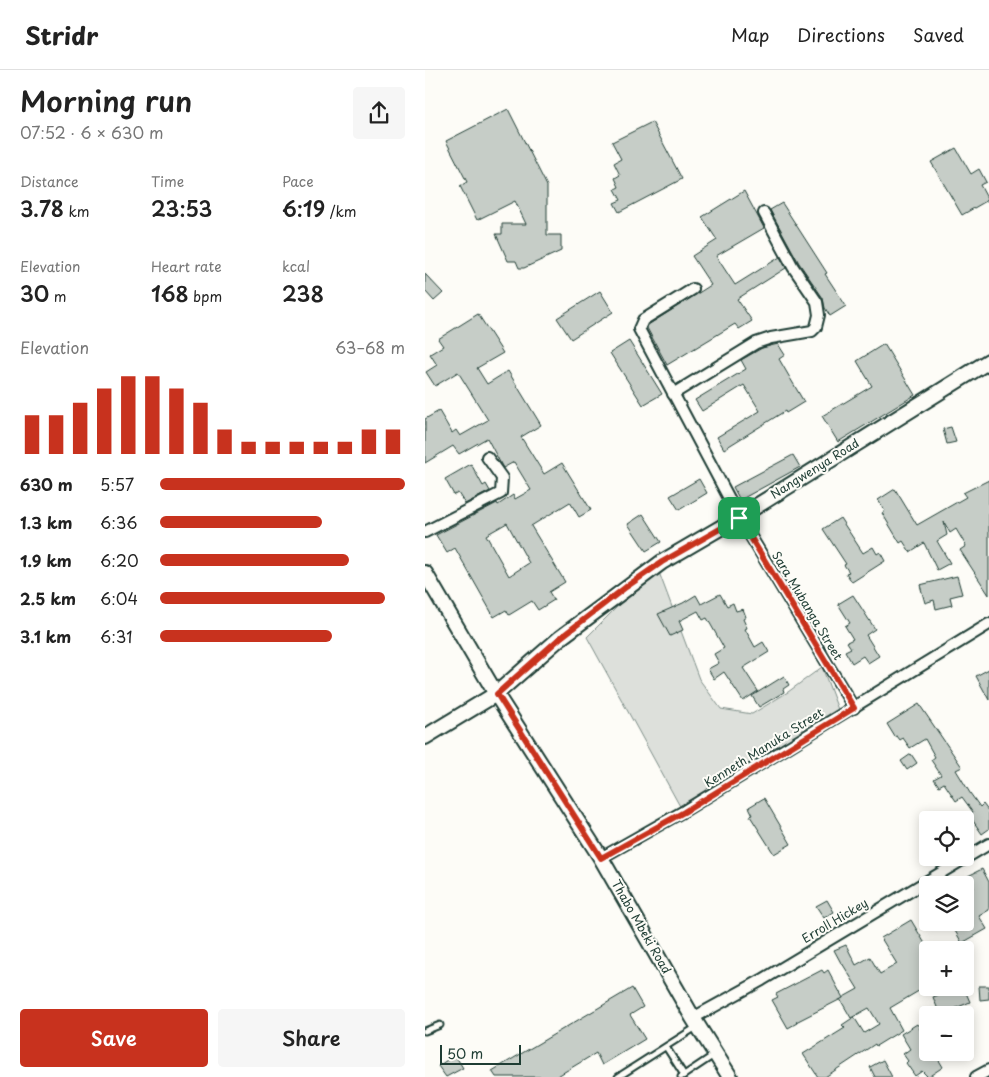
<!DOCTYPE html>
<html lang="en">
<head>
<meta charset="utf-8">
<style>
	:root { --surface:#fff; --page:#f6f6f6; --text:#222; --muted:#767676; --line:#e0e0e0; --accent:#c8321e }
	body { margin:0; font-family:"Playpen Sans",sans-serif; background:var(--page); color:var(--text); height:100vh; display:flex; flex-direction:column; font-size:19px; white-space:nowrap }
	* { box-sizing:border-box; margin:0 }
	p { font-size:16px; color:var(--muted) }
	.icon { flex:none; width:28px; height:28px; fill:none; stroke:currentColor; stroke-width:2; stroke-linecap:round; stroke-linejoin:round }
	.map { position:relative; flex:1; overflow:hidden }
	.side { display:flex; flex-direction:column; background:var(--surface); width:425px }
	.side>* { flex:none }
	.controls { position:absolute; left:494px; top:741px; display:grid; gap:10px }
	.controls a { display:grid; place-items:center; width:55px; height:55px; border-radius:5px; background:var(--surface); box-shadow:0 2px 12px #0003; font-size:25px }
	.scale { position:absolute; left:15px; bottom:12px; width:81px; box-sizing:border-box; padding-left:5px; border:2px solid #1f3d34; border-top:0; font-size:14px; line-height:18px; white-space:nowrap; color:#1f3d34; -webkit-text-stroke:4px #fdfcf7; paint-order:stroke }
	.pin { position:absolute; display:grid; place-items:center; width:42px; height:42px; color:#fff; margin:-21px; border-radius:10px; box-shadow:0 2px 8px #0006 }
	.round { display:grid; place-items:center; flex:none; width:52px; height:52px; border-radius:5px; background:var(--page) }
	.head { display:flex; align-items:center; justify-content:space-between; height:85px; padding:0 20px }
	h1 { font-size:28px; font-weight:600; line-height:38px }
	.metrics { display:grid; grid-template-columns:repeat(3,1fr); gap:8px; height:85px; padding:5px 20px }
	.metrics div { display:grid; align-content:center }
	.metrics b { font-size:21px; font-weight:600 }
	.metrics small { font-size:14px; font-weight:400 }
	.metrics p { font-size:14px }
	.chart { height:140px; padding:10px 20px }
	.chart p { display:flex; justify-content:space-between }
	.chart svg { width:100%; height:90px; margin-top:5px; stroke:var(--accent); stroke-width:6 }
	.primary-button { display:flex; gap:10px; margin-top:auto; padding:10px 20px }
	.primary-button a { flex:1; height:58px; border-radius:5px; background:var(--accent); color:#fff; font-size:20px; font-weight:600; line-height:58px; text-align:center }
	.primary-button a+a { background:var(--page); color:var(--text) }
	ul { padding:0 20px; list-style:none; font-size:16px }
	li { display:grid; grid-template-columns:80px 60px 1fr; align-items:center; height:38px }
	li i { height:12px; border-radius:6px; background:var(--accent) }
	header { display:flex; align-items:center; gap:30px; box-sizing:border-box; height:70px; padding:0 25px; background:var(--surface); border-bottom:1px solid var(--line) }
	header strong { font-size:24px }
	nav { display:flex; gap:28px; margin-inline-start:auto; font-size:18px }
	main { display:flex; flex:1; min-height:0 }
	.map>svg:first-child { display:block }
</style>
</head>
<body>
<header>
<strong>Stridr</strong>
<nav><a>Map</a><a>Directions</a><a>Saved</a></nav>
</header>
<main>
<section class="side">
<div class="head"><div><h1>Morning run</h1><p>07:52 · 6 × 630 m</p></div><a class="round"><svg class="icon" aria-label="share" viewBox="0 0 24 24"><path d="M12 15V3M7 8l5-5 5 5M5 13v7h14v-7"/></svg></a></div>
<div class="metrics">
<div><p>Distance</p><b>3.78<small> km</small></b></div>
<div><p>Time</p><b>23:53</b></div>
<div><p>Pace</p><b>6:19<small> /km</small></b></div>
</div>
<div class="metrics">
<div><p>Elevation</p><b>30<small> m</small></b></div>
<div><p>Heart rate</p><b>168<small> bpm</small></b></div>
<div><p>kcal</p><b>238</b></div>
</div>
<div class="chart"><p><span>Elevation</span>63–68 m</p>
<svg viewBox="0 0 160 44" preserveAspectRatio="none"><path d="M5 44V25M15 44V25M25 44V19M35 44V12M45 44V6M55 44V6M65 44V12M75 44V19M85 44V32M95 44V38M105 44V38M115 44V38M125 44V38M135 44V38M145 44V32M155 44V32"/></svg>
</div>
<ul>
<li><b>630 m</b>5:57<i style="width:100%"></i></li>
<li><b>1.3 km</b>6:36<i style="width:66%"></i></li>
<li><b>1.9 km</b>6:20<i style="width:77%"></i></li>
<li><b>2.5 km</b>6:04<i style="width:92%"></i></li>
<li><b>3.1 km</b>6:31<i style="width:70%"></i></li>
</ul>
<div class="primary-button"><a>Save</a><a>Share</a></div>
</section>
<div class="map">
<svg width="564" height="1007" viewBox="0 0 564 1007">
	<rect width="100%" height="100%" fill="#fdfcf7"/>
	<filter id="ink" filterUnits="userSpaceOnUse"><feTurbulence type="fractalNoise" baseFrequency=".02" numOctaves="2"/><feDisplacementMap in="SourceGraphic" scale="10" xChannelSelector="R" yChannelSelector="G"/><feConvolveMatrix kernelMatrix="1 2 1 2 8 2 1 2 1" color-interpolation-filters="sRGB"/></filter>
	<g filter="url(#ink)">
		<path fill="#dde0db" stroke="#7e8e88" d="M232,497L274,609L296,639L327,644L363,622L397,597L415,645L257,740L162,567Z"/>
		<g fill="#c6cdc7" stroke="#1f3d34" fill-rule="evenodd">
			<path d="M83,39L122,116V165H136V181L99,198H94L91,191H83L71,164H77V154H101L90,131L52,150L35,116L42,112L21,71Z"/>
			<path d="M227,52L257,109L194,142L189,133L196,130L190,119L194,117L190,108L195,105L189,93L196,89L187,72Z"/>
			<path d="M531,78L546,104L554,99L561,112L555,115L563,130L537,145L506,92Z"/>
			<path d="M319,121L339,158L291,186L310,215L355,187L361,198L312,229L327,251L314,259L310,254L242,295L222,258L223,255L286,215L267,186L292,170L277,147Z"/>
			<path d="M357,133L402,203L400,204L421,236L405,246L400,238L398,228L374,193L345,140Z"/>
			<path d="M0,204L18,223L9,231L0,221Z"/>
			<path d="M175,221L188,242L146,269L132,248Z"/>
			<path d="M53,244L78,283L52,298L62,314L83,301L116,355L96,367L119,404L137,393L166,440L154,447L145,432L106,456L140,512L124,522L129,530L113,540L107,531L84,545L81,540L69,547L30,478L22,483L11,465L72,433L73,435L88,425L90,429L106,420L89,392L78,398L62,368L34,384L28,376L0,393V349L14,341L27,363L31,360L35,366L63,350L33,302L10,316L1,302L12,295L5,284L18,276L13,269ZM82,453L104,493L84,506L61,465Z"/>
			<path d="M204,271L237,324L218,335L185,283Z"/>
			<path d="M353,274L360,285L354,289L379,332L361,343L360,341L299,379L292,367L335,341L319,315L277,341L270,330L321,299L316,290L337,278Z"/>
			<path d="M459,274L490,325L413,372L397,346L447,316L432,291Z"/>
			<path d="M526,357L531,372L522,374L518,359Z"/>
			<path d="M368,385L375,397L315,430L308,417Z"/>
			<path d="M46,394L58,416L61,414L65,421L40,434L33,423L29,425L20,409Z"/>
			<path d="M274,409L282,423L254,440L245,426Z"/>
			<path d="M564,410V525L535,480L541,476L531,459L525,463L519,452L522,465L512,471L525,493L512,500L499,473L485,482L478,471L475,473L457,443L460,441L453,430L470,419L492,455L541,427L538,423Z"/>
			<path d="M218,444L236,472L221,481L203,454Z"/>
			<path d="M415,448L438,483L448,477L452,484L455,482L460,491L427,512L421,503L424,502L419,495L421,494L398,459Z"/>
			<path d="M532,506L537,524L525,527L527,535L511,539L509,530L500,533L495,515Z"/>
			<path d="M295,524L302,536L308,533L311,541L318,539L321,547L318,549L322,558L320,559L330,577L338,572L344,582L318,598L333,621L318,631L299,602L289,609L283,599L294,593L289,584L299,578L282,548L278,550L273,541L254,551L258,560L245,566L233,544L258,533L271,525L276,534Z"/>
			<path d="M428,525L450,559L441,565L454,586L443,593L438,586L427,593L420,581L426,578L422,572L428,569L420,556L425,553L413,534Z"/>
			<path d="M564,599V630L551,606Z"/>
			<path d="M359,606L364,615L358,619L359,622L334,637L327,626Z"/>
			<path d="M494,634L537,697L531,700L545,723L555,737L558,734L564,742V759L557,764L544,745L548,742L537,727L531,731L519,713L514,716L509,709L516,705L506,690L510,687L500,669L485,678L478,668L475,670L472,666L470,667L462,654Z"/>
			<path d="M486,684L492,693L482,700L476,691Z"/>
			<path d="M339,728L366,774L349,784L325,746L328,745L324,737Z"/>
			<path d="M557,799L564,812V840L554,846L562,859L537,873L525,852H540V824L549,818L543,806Z"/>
			<path d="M402,830L409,842L399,848L391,836Z"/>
			<path d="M486,850L502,877V916L465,938L477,960L451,976L450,974L400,1007H393L378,984L420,958L417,955L429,947L439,963L454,954L444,938L426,948L415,929L433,919L417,893H416L409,880L421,875L431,895L445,887L455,904L472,894L456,868Z"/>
			<path d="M397,900L399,903L403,900L418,928L371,952L372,953L363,958L347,930L353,927L351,924Z"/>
			<path d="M554,916H564V929L555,930Z"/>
			<path d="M207,918L218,937L205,945L220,969L177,995L171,983L131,1007H71L67,1001Z"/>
			<path d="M532,918H539L545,932L531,938L533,945H515L508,927Z"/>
			<path d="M492,954L502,971V982H509L518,997L503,1007L497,1001L490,1006L481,993L483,991L478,984L485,979L476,964Z"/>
			<path d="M30,985L38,998L21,1007L13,996Z"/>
			<path d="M458,990L467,1007H450L445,997Z"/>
		</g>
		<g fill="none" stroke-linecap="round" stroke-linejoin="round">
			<g stroke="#1f3d34" stroke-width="9">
				<g id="service">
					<path d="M0,961L15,955"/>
					<path d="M241,977L259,1005"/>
					<path d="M193,1007L273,956"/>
					<path d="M256,1007L289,985"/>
				</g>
			</g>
			<g stroke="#1f3d34" stroke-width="14">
				<g id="minor">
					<path d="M268,219L218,250L214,259L314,447L429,638"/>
					<path d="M248,324L331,273L346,268L387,261L391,257L394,245L392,232L368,197L339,143"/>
					<path d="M0,462L76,423L77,408L62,387"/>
					<path d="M176,788L259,741L564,554"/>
					<path d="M268,948L337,910L564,774"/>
					<path d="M551,1007L564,1000"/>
				</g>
			</g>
			<g stroke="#1f3d34" stroke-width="18">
				<g id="secondary">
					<path d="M0,503L71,624L176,788L268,948L305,1007"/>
					<path d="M0,667L71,624L135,568L237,492L314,447L564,291"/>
				</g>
			</g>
			<use href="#service" stroke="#fdfcf7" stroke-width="5"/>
			<use href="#minor" stroke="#fdfcf7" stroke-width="10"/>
			<use href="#secondary" stroke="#fdfcf7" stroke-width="14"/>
		</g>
	</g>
	<g fill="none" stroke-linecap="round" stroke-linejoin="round" filter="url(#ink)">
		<g stroke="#fff" stroke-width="10">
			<path id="route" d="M314,448L429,638L259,742L176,788L72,624L135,568L201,517L237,492Z"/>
		</g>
		<use href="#route" stroke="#c8321e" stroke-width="6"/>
	</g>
	<g text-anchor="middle" stroke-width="4" stroke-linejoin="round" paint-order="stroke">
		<g font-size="12" fill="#1f3d34" stroke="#fdfcf7">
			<text transform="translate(390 399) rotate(-32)" y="4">Nangwenya Road</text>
			<text transform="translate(382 536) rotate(59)" y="4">Sara Mubanga Street</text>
			<text transform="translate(339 678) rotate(-32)" y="4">Kenneth Manuka Street</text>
			<text transform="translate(410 851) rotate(-31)" y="4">Erroll Hickey</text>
			<text transform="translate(216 857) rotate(60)" y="4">Thabo Mbeki Road</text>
		</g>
	</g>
</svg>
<div class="controls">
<a><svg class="icon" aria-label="locate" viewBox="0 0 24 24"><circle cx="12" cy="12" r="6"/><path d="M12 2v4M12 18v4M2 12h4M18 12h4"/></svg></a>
<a><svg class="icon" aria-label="layers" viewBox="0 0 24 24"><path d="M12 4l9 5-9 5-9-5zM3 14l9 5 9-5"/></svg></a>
<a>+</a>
<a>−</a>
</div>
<div class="scale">50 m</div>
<div class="pin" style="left:314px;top:448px;background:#1e9e55"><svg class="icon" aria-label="arrive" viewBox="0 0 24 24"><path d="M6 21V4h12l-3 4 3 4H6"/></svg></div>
</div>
</main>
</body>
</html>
